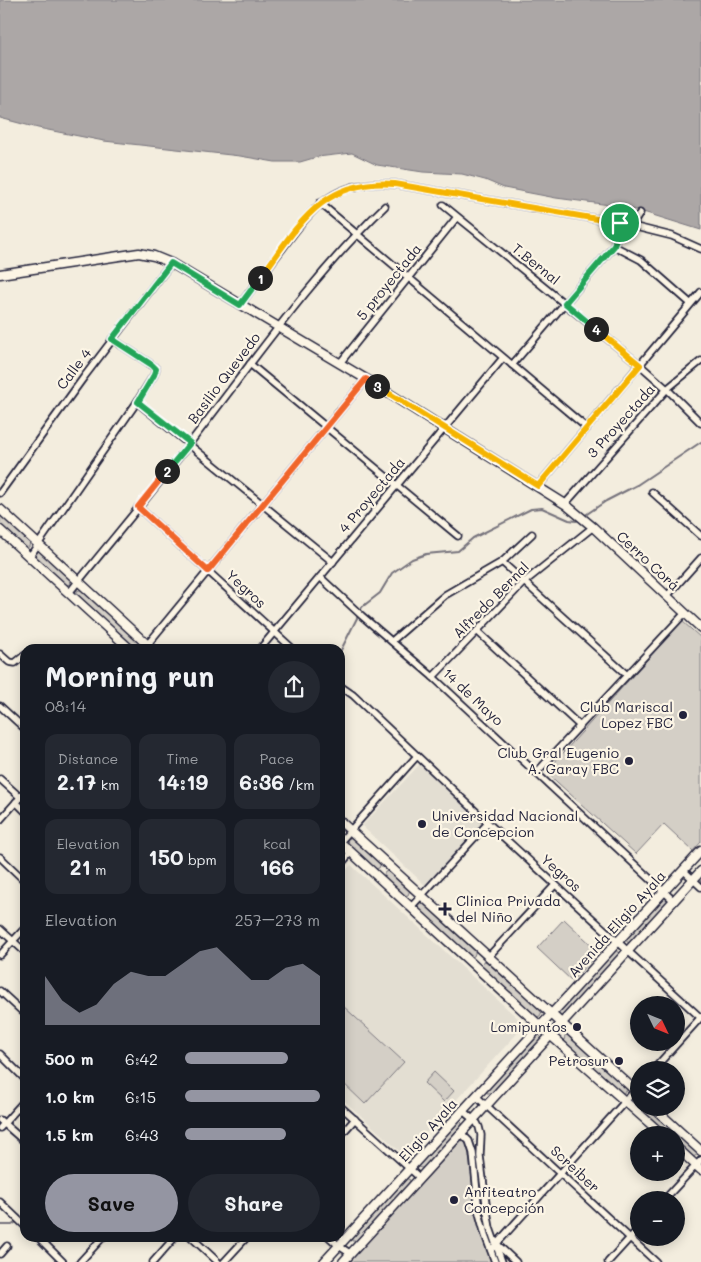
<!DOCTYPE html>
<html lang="en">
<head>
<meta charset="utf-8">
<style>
	:root { --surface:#171b24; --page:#242831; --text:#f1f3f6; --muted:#9ea1a6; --accent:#9495a2 }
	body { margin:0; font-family:Mali,sans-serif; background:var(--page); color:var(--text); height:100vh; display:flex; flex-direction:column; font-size:19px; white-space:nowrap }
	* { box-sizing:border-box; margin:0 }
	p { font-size:16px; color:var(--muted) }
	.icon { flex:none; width:28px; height:28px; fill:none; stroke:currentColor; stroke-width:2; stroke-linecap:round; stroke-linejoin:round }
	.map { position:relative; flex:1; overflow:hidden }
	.side { position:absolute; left:20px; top:644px; width:325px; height:598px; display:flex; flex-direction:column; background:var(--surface); border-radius:15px; box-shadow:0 2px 12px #0003 }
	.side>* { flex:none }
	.needle { width:32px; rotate:133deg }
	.controls { position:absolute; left:630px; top:996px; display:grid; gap:10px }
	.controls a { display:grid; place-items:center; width:55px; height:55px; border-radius:50%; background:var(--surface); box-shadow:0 2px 12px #0003; font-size:25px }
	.pin { position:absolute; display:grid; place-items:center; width:42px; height:42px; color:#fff; margin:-21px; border:2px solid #fff; border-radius:50%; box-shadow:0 1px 5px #0007 }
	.km { position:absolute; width:25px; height:25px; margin:-12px; border-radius:50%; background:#222; color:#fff; font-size:14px; line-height:25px; text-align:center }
	.round { display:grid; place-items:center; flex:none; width:52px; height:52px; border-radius:26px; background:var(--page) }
	.head { display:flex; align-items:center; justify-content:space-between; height:85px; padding:0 25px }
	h1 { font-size:28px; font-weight:700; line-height:38px }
	.stats { display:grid; grid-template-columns:repeat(3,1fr); gap:8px; height:85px; padding:5px 25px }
	.stats div { display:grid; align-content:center; border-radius:12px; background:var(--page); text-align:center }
	.stats b { font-size:21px; font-weight:700 }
	.stats small { font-size:14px; font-weight:400 }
	.stats p { font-size:14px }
	.chart { height:140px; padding:10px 25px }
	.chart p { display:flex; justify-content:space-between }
	.chart svg { width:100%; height:90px; margin-top:5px; fill:var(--accent); opacity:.7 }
	.action { display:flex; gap:10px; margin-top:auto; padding:10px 25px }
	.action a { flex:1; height:58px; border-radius:30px; background:var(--accent); color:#111; font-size:20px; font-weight:700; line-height:58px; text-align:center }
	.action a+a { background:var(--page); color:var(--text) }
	ul { padding:0 25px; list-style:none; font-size:16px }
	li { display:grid; grid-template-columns:80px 60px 1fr; align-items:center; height:38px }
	li i { height:12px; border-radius:6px; background:var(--accent) }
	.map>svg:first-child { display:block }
</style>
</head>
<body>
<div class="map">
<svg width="701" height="1262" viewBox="0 0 701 1262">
	<rect width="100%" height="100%" fill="#f3edde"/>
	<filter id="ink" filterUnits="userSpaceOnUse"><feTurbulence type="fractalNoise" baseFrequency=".02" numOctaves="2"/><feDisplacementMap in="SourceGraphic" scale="10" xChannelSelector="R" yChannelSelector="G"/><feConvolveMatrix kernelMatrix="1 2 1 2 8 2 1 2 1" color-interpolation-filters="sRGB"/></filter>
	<g filter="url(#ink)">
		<g fill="#e3ded2">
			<path d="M420,764L482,823L425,885L362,826Z"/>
			<path d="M351,865L525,1025L405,1156L340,1097V877Z"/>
		</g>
		<g fill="#d4cfc6" stroke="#7b7880">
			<path d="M0,513L30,542L29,547L25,548L0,525Z"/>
			<path d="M38,549H40L72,579L70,584L66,585L35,556L34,553Z"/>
			<path d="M82,589L143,646V649H134L77,596V591Z"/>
			<path d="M682,621L701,638V842L693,851L664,824L636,854L546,772Z"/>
			<path d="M353,837L381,863L379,868L375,869L347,843V839Z"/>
			<path d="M389,871L410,890L408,895L404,896L383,877L385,872Z"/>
			<path d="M664,896L669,899V901L631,943L627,942L626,938Z"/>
			<path d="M419,902H423L476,950L474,956L471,957L417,908Z"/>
			<path d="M564,919L599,952L572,981L537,948Z"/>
			<path d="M616,950L620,955L562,1019L557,1016V1014Z"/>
			<path d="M483,961L489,962L542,1011L540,1016L536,1017L482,967Z"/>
			<path d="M342,1005L404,1062L365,1104L340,1080V1007Z"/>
			<path d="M539,1035L542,1038L541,1041L492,1093H487L486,1090Z"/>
			<path d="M565,1035H569L627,1087V1091L621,1094L564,1041Z"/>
			<path d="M434,1072L454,1091L444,1102L424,1083Z"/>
			<path d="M635,1099H639V1108H649L697,1151V1155L691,1158L676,1144V1135H667L634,1105Z"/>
			<path d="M459,1120L462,1123L461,1126L424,1167L421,1168L418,1167V1165Z"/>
			<path d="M463,1139L467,1141L477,1218L491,1262H348Z"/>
			<path d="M406,1178L410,1180L409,1183L356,1241H352V1237Z"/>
		</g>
		<path fill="#aca7a6" stroke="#75727b" d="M0,0H701V230L640,211L610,205L556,198L504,188L485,180L462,174L423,172L377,165L352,153L317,157L300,162H275L240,156L104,141L38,128L0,118Z"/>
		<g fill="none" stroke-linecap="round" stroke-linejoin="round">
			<g stroke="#75727b" stroke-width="2">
				<path d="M584,516L606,501L637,485L701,442"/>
				<path d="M360,611L362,607L380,593L392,573L412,559L426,554L458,551L473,538L531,509L542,508L569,520L576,521L580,519"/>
				<path d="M340,652L358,616"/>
				<path d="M23,1218H25"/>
				<path d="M0,1225H12L15,1223"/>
			</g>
			<g stroke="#22223b" stroke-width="9">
				<g id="minor">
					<path d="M320,203L587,428"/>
					<path d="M443,205L640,365L667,389L701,423"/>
					<path d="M614,246L641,260L690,303"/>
					<path d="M240,305C254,286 268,267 282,249C314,205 336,179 395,184L620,223L635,221L640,213"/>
					<path d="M340,363L457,217"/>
					<path d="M250,364L458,536"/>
					<path d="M512,365L614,246L620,223L672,236L701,249"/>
					<path d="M137,402L333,562"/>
					<path d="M538,486L701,292"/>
					<path d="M652,492L701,536"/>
					<path d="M0,493L84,377L171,263"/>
					<path d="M565,504L667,389L701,361"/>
					<path d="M138,507L293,649"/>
					<path d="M30,556L137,402L154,375L156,369L152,365L112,339"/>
					<path d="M502,562L627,675"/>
					<path d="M320,577L362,616L433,677L674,901"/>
					<path d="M69,593C109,543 151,494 190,443C253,362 311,277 385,206"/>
					<path d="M667,596L701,558"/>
					<path d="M477,631L580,726"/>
					<path d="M392,641L445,595L502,562L532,534"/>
					<path d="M146,648L147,645L366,379"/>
					<path d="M260,649L503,358"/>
					<path d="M0,654L9,662L15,663L25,655"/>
					<path d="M433,677L523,583L593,527"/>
					<path d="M340,686L353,695L488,823L701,1018"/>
					<path d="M0,706L25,729"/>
					<path d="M536,773L685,613"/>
					<path d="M0,779L20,797"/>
					<path d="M16,802L25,811"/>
					<path d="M0,820L25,792"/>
					<path d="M340,842L417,756"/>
					<path d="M0,857L25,881"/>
					<path d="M340,865L351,852"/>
					<path d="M683,870L701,887"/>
					<path d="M411,907L488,823"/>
					<path d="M0,929L25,952"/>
					<path d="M0,955L25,928"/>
					<path d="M488,957L555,885"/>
					<path d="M0,991L25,1014"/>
					<path d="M0,1054L25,1079"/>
					<path d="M653,1070L701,1017"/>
					<path d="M476,1096L656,1262"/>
					<path d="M340,1106L420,1178"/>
					<path d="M462,1110L477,1123L479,1127L481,1135L480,1156L487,1211L490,1228L502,1262"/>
					<path d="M0,1120L25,1142"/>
					<path d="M0,1128L25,1100"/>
					<path d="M461,1133L469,1141L473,1153L479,1213L485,1235L495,1262"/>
					<path d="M340,1136L355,1119"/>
					<path d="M664,1200L701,1160"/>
					<path d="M0,1202L25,1226"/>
					<path d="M37,1236L63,1262"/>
					<path d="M190,1236L218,1262"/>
					<path d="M328,1236L339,1246L351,1254"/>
					<path d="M498,1245L516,1262"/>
					<path d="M491,1250L639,1086"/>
					<path d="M0,1254L7,1246"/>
					<path d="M80,1262L104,1236"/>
					<path d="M153,1262L176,1236"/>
					<path d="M224,1262L248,1236"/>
					<path d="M608,1262L639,1228"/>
				</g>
			</g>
			<g stroke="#22223b" stroke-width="11">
				<g id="tertiary">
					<path d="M0,274L139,253L154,256L171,263L366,379L565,504L593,527L701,628"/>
					<path d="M0,509L152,649"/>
					<path d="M0,530L130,649"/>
					<path d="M340,821L639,1094"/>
					<path d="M340,842L540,1026L663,1135"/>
					<path d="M654,1108L701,1151"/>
					<path d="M676,1147L701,1170"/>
					<path d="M324,1262L701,851"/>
					<path d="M343,1262L701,871"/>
				</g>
			</g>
			<use href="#minor" stroke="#fcf5e5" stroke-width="5.5"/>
			<use href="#tertiary" stroke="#fcf5e5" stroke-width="8"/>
		</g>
	</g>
	<g fill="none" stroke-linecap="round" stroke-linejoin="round" filter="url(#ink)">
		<g stroke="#fff" stroke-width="10">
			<path id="split-1" d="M260,278C298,226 322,178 395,184L620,223"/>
		</g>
		<g stroke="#fff" stroke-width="10">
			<path id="split-2" d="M167,471L190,443L138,402L154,375L156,369L152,365L112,339L171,263L240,305L260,278"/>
		</g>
		<g stroke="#fff" stroke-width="10">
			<path id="split-3" d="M167,471L138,507L208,571L366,379L377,386"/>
		</g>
		<g stroke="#fff" stroke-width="10">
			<path id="split-4" d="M377,386L538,486L640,365L596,329"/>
		</g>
		<g stroke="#fff" stroke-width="10">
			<path id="split-5" d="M596,329L565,303L614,246L620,223"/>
		</g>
		<use href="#split-1" stroke="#f5b400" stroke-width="6"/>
		<use href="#split-2" stroke="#22a559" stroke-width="6"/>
		<use href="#split-3" stroke="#f0652b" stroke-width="6"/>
		<use href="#split-4" stroke="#f5b400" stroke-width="6"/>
		<use href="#split-5" stroke="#22a559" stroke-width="6"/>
	</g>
	<g fill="#22223b" stroke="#fcf5e5" stroke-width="2">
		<circle cx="683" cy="715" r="5"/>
		<circle cx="629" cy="761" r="5"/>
		<circle cx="422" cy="824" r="5"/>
		<path d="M442.5 901.5h5v5h5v5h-5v5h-5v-5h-5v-5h5z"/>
		<circle cx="577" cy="1027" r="5"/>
		<circle cx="619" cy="1061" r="5"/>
		<circle cx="454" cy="1200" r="5"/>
	</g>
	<g text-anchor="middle" stroke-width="4.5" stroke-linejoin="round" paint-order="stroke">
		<g font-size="14" fill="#22223b" stroke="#fcf5e5">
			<text transform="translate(536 264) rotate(39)" y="5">T.Bernal</text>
			<text transform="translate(389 282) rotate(-51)" y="5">5 proyectada</text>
			<text transform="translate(74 369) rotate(-53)" y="5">Calle 4</text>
			<text transform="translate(224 378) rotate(-53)" y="5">Basilio Quevedo</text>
			<text transform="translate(621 421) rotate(-48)" y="5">3 Proyectada</text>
			<text transform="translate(372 495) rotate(-50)" y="5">4 Proyectada</text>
			<text transform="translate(648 561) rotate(43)" y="5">Cerro Corá</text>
			<text transform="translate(246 589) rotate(43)" y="5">Yegros</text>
			<text transform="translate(491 600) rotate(-45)" y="5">Alfredo Bernal</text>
			<text transform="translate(473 697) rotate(43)" y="5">14 de Mayo</text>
			<text transform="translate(561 873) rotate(42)" y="5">Yegros</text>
			<text transform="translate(617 924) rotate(-48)" y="5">Avenida Eligio Ayala</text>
			<text transform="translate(428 1130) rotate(-48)" y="5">Eligio Ayala</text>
			<text transform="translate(575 1169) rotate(43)" y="5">Screiber</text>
		</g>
		<g font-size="14" fill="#22223b" stroke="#fcf5e5" text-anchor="end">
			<text x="673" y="712">Club Mariscal<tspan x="673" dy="16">Lopez FBC</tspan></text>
			<text x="619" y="758">Club Gral Eugenio<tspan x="619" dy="16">A. Garay FBC</tspan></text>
			<text x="432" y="821" text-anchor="start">Universidad Nacional<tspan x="432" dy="16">de Concepcion</tspan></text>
			<text x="456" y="906" text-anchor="start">Clinica Privada<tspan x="456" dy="16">del Niño</tspan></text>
			<text x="567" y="1032">Lomipuntos</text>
			<text x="609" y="1066">Petrosur</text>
			<text x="464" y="1197" text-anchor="start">Anfiteatro<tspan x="464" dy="16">Concepción</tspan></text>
		</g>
	</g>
</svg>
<div class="controls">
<a><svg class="needle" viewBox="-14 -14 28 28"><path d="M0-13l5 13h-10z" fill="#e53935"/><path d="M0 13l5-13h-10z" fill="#9ea1a6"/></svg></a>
<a><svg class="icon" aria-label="layers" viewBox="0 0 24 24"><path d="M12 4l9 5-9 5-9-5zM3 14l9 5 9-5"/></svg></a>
<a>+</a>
<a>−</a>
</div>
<div class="pin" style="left:620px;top:223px;background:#1e9e55"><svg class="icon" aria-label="arrive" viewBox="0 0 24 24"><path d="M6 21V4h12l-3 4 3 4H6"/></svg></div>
<b class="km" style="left:260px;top:278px">1</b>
<b class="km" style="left:167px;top:471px">2</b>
<b class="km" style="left:377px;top:386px">3</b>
<b class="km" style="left:596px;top:329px">4</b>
<section class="side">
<div class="head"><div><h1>Morning run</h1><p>08:14</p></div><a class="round"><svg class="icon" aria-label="share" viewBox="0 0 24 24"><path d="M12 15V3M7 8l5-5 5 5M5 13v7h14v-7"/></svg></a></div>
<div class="stats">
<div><p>Distance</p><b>2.17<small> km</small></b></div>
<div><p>Time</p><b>14:19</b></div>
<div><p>Pace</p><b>6:36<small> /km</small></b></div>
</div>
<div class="stats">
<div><p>Elevation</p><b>21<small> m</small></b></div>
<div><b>150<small> bpm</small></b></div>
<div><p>kcal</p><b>166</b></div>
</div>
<div class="chart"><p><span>Elevation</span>257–273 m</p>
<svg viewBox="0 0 160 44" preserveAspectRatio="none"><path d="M0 44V20L10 32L20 38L30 34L40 24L50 18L60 20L70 20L80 14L90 8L100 6L110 14L120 22L130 22L140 16L150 14L160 20V44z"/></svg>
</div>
<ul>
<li><b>500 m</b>6:42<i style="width:76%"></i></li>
<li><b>1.0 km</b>6:15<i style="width:100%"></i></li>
<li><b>1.5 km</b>6:43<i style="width:75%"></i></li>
</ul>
<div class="action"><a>Save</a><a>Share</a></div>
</section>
</div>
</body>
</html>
